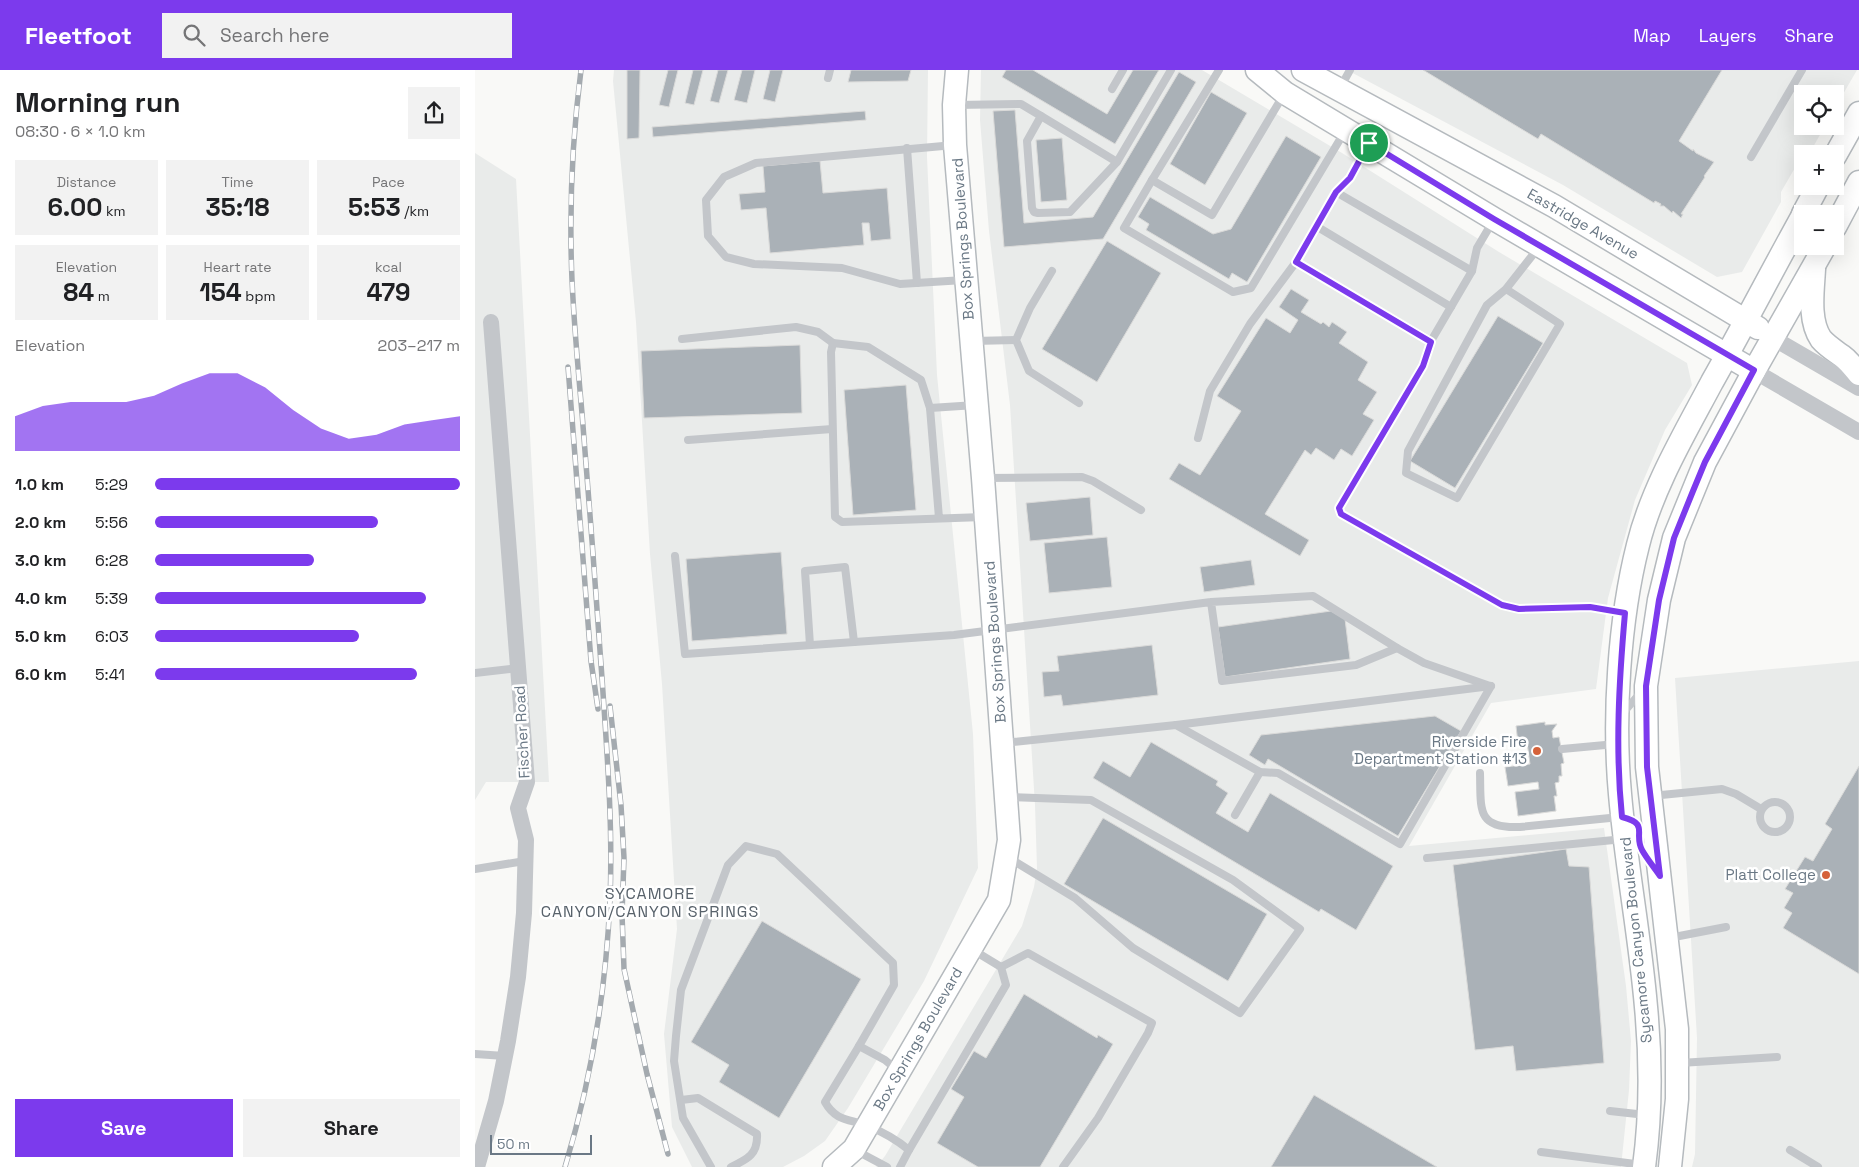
<!DOCTYPE html>
<html lang="en">
<head>
<meta charset="utf-8">
<style>
	:root { --surface:#fff; --page:#f2f2f2; --text:#202124; --muted:#757577; --accent:#7c3aed }
	body { margin:0; font-family:"Space Grotesk",sans-serif; background:var(--page); color:var(--text); height:100vh; display:flex; flex-direction:column; font-size:19px; white-space:nowrap }
	* { box-sizing:border-box; margin:0 }
	p { font-size:16px; color:var(--muted) }
	.icon { flex:none; width:28px; height:28px; fill:none; stroke:currentColor; stroke-width:2; stroke-linecap:round; stroke-linejoin:round }
	.map { position:relative; flex:1; overflow:hidden }
	.drawer { display:flex; flex-direction:column; background:var(--surface); width:475px }
	.drawer>* { flex:none }
	.buttons { position:absolute; left:1319px; top:15px; display:grid; gap:10px }
	.buttons a { display:grid; place-items:center; width:50px; height:50px; border-radius:0px; background:var(--surface); box-shadow:0 5px 20px #0002; font-size:25px }
	.scale { position:absolute; left:15px; bottom:12px; width:102px; box-sizing:border-box; padding-left:5px; border:2px solid #6a7885; border-top:0; font-size:14px; line-height:18px; white-space:nowrap; color:#6a7885; -webkit-text-stroke:4px #fff; paint-order:stroke }
	.pin { position:absolute; display:grid; place-items:center; width:42px; height:42px; color:#fff; margin:-21px; border:2px solid #fff; border-radius:50%; box-shadow:0 1px 5px #0007 }
	.round { display:grid; place-items:center; flex:none; width:52px; height:52px; border-radius:0px; background:var(--page) }
	.summary { display:flex; align-items:center; justify-content:space-between; height:85px; padding:0 15px }
	h1 { font-size:28px; font-weight:600; line-height:38px }
	.metrics { display:grid; grid-template-columns:repeat(3,1fr); gap:8px; height:85px; padding:5px 15px }
	.metrics div { display:grid; align-content:center; border-radius:0px; background:var(--page); text-align:center }
	.metrics b { font-size:25px; font-weight:600 }
	.metrics small { font-size:14px; font-weight:400 }
	.metrics p { font-size:14px }
	.chart { height:140px; padding:10px 15px }
	.chart p { display:flex; justify-content:space-between }
	.chart svg { width:100%; height:90px; margin-top:5px; fill:var(--accent); opacity:.7 }
	.button { display:flex; gap:10px; margin-top:auto; padding:10px 15px }
	.button a { flex:1; height:58px; border-radius:0px; background:var(--accent); color:#fff; font-size:20px; font-weight:600; line-height:58px; text-align:center }
	.button a+a { background:var(--page); color:var(--text) }
	ul { padding:0 15px; list-style:none; font-size:16px }
	li { display:grid; grid-template-columns:80px 60px 1fr; align-items:center; height:38px }
	li i { height:12px; border-radius:6px; background:var(--accent) }
	header { display:flex; align-items:center; gap:30px; box-sizing:border-box; height:70px; padding:0 25px; background:var(--accent); color:#fff }
	header strong { font-size:24px }
	nav { display:flex; gap:28px; margin-inline-start:auto; font-size:18px }
	.search { width:350px; height:45px; background:var(--page); display:flex; align-items:center; gap:12px; box-sizing:border-box; padding:0 18px; border-radius:0px; color:var(--muted); font-size:19px }
	main { display:flex; flex:1; min-height:0 }
	.map>svg:first-child { display:block }
</style>
</head>
<body>
<header>
<strong>Fleetfoot</strong>
<div class="search"><svg class="icon" aria-label="search" viewBox="0 0 24 24"><circle cx="10" cy="10" r="6"/><path d="M15 15l6 6"/></svg>Search here</div>
<nav><a>Map</a><a>Layers</a><a>Share</a></nav>
</header>
<main>
<section class="drawer">
<div class="summary"><div><h1>Morning run</h1><p>08:30 · 6 × 1.0 km</p></div><a class="round"><svg class="icon" aria-label="share" viewBox="0 0 24 24"><path d="M12 15V3M7 8l5-5 5 5M5 13v7h14v-7"/></svg></a></div>
<div class="metrics">
<div><p>Distance</p><b>6.00<small> km</small></b></div>
<div><p>Time</p><b>35:18</b></div>
<div><p>Pace</p><b>5:53<small> /km</small></b></div>
</div>
<div class="metrics">
<div><p>Elevation</p><b>84<small> m</small></b></div>
<div><p>Heart rate</p><b>154<small> bpm</small></b></div>
<div><p>kcal</p><b>479</b></div>
</div>
<div class="chart"><p><span>Elevation</span>203–217 m</p>
<svg viewBox="0 0 160 44" preserveAspectRatio="none"><path d="M0 44V27L10 22L20 20L30 20L40 20L50 17L60 11L70 6L80 6L90 13L100 24L110 33L120 38L130 36L140 31L150 29L160 27V44z"/></svg>
</div>
<ul>
<li><b>1.0 km</b>5:29<i style="width:100%"></i></li>
<li><b>2.0 km</b>5:56<i style="width:73%"></i></li>
<li><b>3.0 km</b>6:28<i style="width:52%"></i></li>
<li><b>4.0 km</b>5:39<i style="width:89%"></i></li>
<li><b>5.0 km</b>6:03<i style="width:67%"></i></li>
<li><b>6.0 km</b>5:41<i style="width:86%"></i></li>
</ul>
<div class="button"><a>Save</a><a>Share</a></div>
</section>
<div class="map">
<svg width="1384" height="1097" viewBox="0 0 1384 1097">
	<rect width="100%" height="100%" fill="#f9f9f7"/>
	<g fill="#e9ebea">
		<path d="M139,0H453L452,87L462,305L498,664L503,798L449,911L373,1038L350,1071L329,1086L308,1097H217L197,1057L189,964L202,859L187,614L175,484L161,252L138,11Z"/>
		<path d="M506,0H727L867,83L1024,182L1212,293L1217,315L1190,360L1160,430L1133,528L1121,619L1016,633L934,776L1129,758L1151,916L1156,971L1154,1020L1146,1097H401L410,1086L547,856L559,817L562,798L560,735L535,335L514,161L505,50Z"/>
		<path d="M872,0H1382L1360,38V24H1328V56H1350L1334,84H1328L1327,94L1321,96L1306,122V132L1267,202L1242,207L1088,115Z"/>
		<path d="M0,83L41,109L74,712H11L0,730Z"/>
		<path d="M1384,591V1097H1217L1220,1084L1222,968L1200,608Z"/>
	</g>
	<g fill="#aab1b7" stroke="#dadad9">
		<path d="M152,0H165L164,68L152,69Z"/>
		<path d="M193,0H203L194,37L184,35Z"/>
		<path d="M218,0H228L219,35L210,33Z"/>
		<path d="M243,0H253L244,33L235,31Z"/>
		<path d="M267,0H280L272,33L259,30Z"/>
		<path d="M295,0H308L300,32L288,29Z"/>
		<path d="M376,0H436L433,11L373,12Z"/>
		<path d="M531,0H558L632,44L658,0H684L640,74L527,7Z"/>
		<path d="M948,0H1247L1204,71L1218,81V79L1221,83L1239,92L1229,106L1230,107L1206,144H1208L1206,148L1198,141L1197,143L1189,136H1185L1186,134L1180,131L1179,133L1066,64L1063,69Z"/>
		<path d="M704,2L721,12L628,169L529,177L518,41L540,40L549,153L618,147Z"/>
		<path d="M736,22L772,43L730,115L695,94Z"/>
		<path d="M390,41L391,50L178,67L177,57Z"/>
		<path d="M811,66L846,87L772,212L757,203L754,209L671,160L674,154L663,147L675,127L738,164L756,159Z"/>
		<path d="M587,68L592,130L566,132L561,70Z"/>
		<path d="M345,91L348,123L412,118L416,169L396,171L394,153H387L389,175L295,183L291,138L266,140L264,124L290,122L288,96Z"/>
		<path d="M632,171L686,203L622,312L567,279Z"/>
		<path d="M816,219L834,230L826,242L846,254L848,252L854,257L857,252L872,262L864,273L893,292L883,310L902,322L888,344L899,350L877,386L866,379L859,390L841,378L836,385L830,380L790,444L834,470L825,486L694,409L704,393L725,405L766,341L742,326L791,248L815,263L823,250L804,237Z"/>
		<path d="M1023,246L1068,273L980,418L935,391Z"/>
		<path d="M325,275L327,343L169,348L166,281Z"/>
		<path d="M431,315L441,440L378,445L369,320Z"/>
		<path d="M615,427L618,465L555,471L551,433Z"/>
		<path d="M632,467L637,517L574,523L569,473Z"/>
		<path d="M306,482L312,564L217,571L211,489Z"/>
		<path d="M776,490L780,515L729,522L725,497Z"/>
		<path d="M856,541L870,549L875,589L750,607L743,557Z"/>
		<path d="M677,575L683,625L588,636L586,625L569,627L567,602L584,601L582,586Z"/>
		<path d="M960,646L986,661L923,766L793,689L790,695L774,685L786,665Z"/>
		<path d="M1070,652V655L1082,654L1077,661L1078,668L1084,667L1089,693L1086,694L1087,706H1084V712L1080,713L1082,726H1079L1081,741L1043,746L1040,722L1064,719L1063,712L1033,716L1030,697L1055,694L1052,672L1043,673L1041,656Z"/>
		<path d="M676,672L743,711L741,715L753,723L741,743L773,762L795,723L918,796L881,860L846,839L844,842L618,708L628,691L655,707Z"/>
		<path d="M1384,696V904L1308,858L1317,843L1309,838L1318,823L1310,819L1330,787L1338,791L1357,759L1350,754Z"/>
		<path d="M628,748L792,844L753,911L589,814Z"/>
		<path d="M1091,779L1094,796L1114,797L1129,993L1041,1001L1038,976L1000,980L978,795Z"/>
		<path d="M287,851L386,909L304,1048L244,1012L254,995L216,972Z"/>
		<path d="M549,924L622,968L623,965L638,974L565,1097H503L462,1073L489,1027L476,1019L499,981L511,988Z"/>
		<path d="M839,1025L962,1097H796Z"/>
	</g>
	<g fill="none" stroke-linecap="round" stroke-linejoin="round">
		<g stroke="#b5babe" stroke-width="25">
			<g id="secondary">
				<path d="M782,0L810,23L1019,149L1279,301"/>
				<path d="M828,0L1079,136L1283,258"/>
				<path d="M1360,86L1384,43"/>
				<path d="M1328,144L1343,116"/>
				<path d="M1360,157L1384,112"/>
				<path d="M1339,199C1338,220 1333,250 1346,269C1352,276 1360,281 1367,286C1374,291 1379,298 1384,304"/>
				<path d="M359,1097L379,1079L524,830L534,770L508,408L480,75L479,35L482,0"/>
				<path d="M1169,1097C1176,1045 1176,990 1171,937C1165,866 1151,795 1145,724C1138,647 1144,550 1163,475C1177,418 1210,363 1237,312C1268,257 1297,201 1328,145"/>
				<path d="M1195,1097L1202,1029V959L1172,697L1171,616L1184,530L1199,468L1230,392L1279,301L1350,176"/>
			</g>
		</g>
		<g stroke="#c3c6ca" stroke-width="8">
			<path d="M353,8L355,0"/>
			<path d="M865,18L875,0"/>
			<path d="M637,19L648,0"/>
			<path d="M809,24L737,145L677,110L649,158L758,222L776,218L870,61"/>
			<path d="M481,35L546,34L566,46L552,71L557,138L559,142L563,143L595,142L642,92L696,0"/>
			<path d="M566,46L642,92"/>
			<path d="M479,75L281,93L249,107L231,130L233,166L251,187L279,194L367,198L425,214L489,210"/>
			<path d="M432,78L442,213"/>
			<path d="M1276,87L1327,0"/>
			<path d="M677,110L744,0"/>
			<path d="M861,122L997,201"/>
			<path d="M1018,151L1002,178L997,201L956,271L948,296L864,438L866,444L1027,535L1044,539L1115,537L1148,542"/>
			<path d="M841,156L976,237"/>
			<path d="M821,192L956,271"/>
			<path d="M577,201L555,238L541,270L554,301L604,333"/>
			<path d="M1031,219L1085,254L982,428L931,403L933,381L1012,235L1031,219L1064,177"/>
			<path d="M207,269L321,257L343,262L358,273"/>
			<path d="M498,271L541,270"/>
			<path d="M455,338L501,335"/>
			<path d="M723,368L735,321L775,254L821,192L861,122L875,108L893,74"/>
			<path d="M213,370L357,359"/>
			<path d="M509,408L607,407L618,411L666,440"/>
			<path d="M464,448L455,338L446,310L393,277L358,273L356,282L360,447L367,452L508,447"/>
			<path d="M200,486L210,584L479,565L736,532L838,526L922,578L881,595L747,611L736,532"/>
			<path d="M335,575L330,501L370,497L379,572"/>
			<path d="M922,578L949,593L1015,616"/>
			<path d="M0,603L43,598"/>
			<path d="M1148,643L1167,621"/>
			<path d="M701,655L1016,616"/>
			<path d="M528,673L701,655L785,702L803,703L925,774L1016,616"/>
			<path d="M1087,679L1141,674"/>
			<path d="M1005,703C1006,739 1001,759 1045,757L1145,747"/>
			<path d="M1176,726L1247,719L1261,724L1286,739"/>
			<path d="M533,727L616,730L758,810L825,859L765,943L658,878L600,828L534,788"/>
			<circle cx="1300" cy="747" r="15"/>
			<path d="M760,745L785,702"/>
			<path d="M952,788L1149,769"/>
			<path d="M0,799L50,791"/>
			<path d="M1194,868L1251,857"/>
			<path d="M526,897L553,883L677,953L673,963L623,1048L588,1097"/>
			<path d="M0,984L30,986"/>
			<path d="M1205,993L1302,987"/>
			<path d="M422,1000L410,990L384,976L350,1032C361,1052 376,1049 393,1056C408,1062 422,1070 434,1080L531,915L526,897L498,880"/>
			<path d="M206,1030L223,1028L282,1064C283,1084 273,1089 256,1097"/>
			<path d="M1135,1041L1171,1045"/>
			<path d="M380,1080L412,1097"/>
			<path d="M1315,1080L1343,1097"/>
			<path d="M1066,1082L1168,1095"/>
			<path d="M236,1097L208,1048L199,991L201,966L206,920L253,795L271,776L302,784L418,893L419,915L384,976"/>
			<path d="M425,1097L434,1080"/>
		</g>
		<g stroke="#c3c6ca" stroke-width="16">
			<path d="M1298,268L1384,318"/>
			<path d="M1279,301L1384,362"/>
			<path d="M2,1097L21,1031L33,971L43,907L49,843L51,770L43,738L52,712L16,252"/>
		</g>
		<use href="#secondary" stroke="#fff" stroke-width="22"/>
		<g stroke="#a4aaaf" stroke-width="5.5">
			<g id="rail">
				<path d="M93,297L116,591L123,639"/>
				<path d="M135,636L146,735L149,788L147,844L149,899L172,1004L193,1084"/>
				<path d="M90,1097C116,1011 131,919 135,830C138,756 132,682 127,608C121,520 114,431 107,343C103,299 99,254 97,210C94,140 97,70 106,0"/>
			</g>
		</g>
		<use href="#rail" stroke="#fff" stroke-width="4" stroke-dasharray="11" stroke-linecap="butt"/>
	</g>
	<g fill="none" stroke-linecap="round" stroke-linejoin="round">
		<g stroke="#fff" stroke-width="10">
			<path id="route" d="M894,73L1019,149L1279,300L1230,392L1218,421L1199,468L1184,530L1171,616L1172,697L1185,806C1179,797 1172,789 1167,780C1158,763 1175,754 1147,747C1140,679 1144,611 1150,543L1115,537L1044,539L1027,535L866,444L864,438L948,296L956,272L821,192L861,122L875,108Z"/>
		</g>
		<use href="#route" stroke="#7c3aed" stroke-width="6"/>
	</g>
	<g fill="#d5623a" stroke="#fff" stroke-width="2">
		<circle cx="1062" cy="681" r="5"/>
		<circle cx="1351" cy="805" r="5"/>
	</g>
	<g text-anchor="middle" stroke-width="5" stroke-linejoin="round" paint-order="stroke">
		<g font-size="15" fill="#6a7885" stroke="#fff">
			<text transform="translate(1108 154) rotate(30)" y="5">Eastridge Avenue</text>
			<text transform="translate(488 169) rotate(-94)" y="5">Box Springs Boulevard</text>
			<text transform="translate(520 572) rotate(-94)" y="5">Box Springs Boulevard</text>
			<text transform="translate(47 662) rotate(-93)" y="5">Fischer Road</text>
			<text transform="translate(1161 870) rotate(-96)" y="5">Sycamore Canyon Boulevard</text>
			<text transform="translate(443 969) rotate(-60)" y="5">Box Springs Boulevard</text>
		</g>
		<g font-size="15" fill="#6a7885" stroke="#fff" text-anchor="end">
			<text x="1052" y="677">Riverside Fire<tspan x="1052" dy="17">Department Station #13</tspan></text>
			<text x="1341" y="810">Platt College</text>
		</g>
		<g font-size="16" letter-spacing="1" fill="#58626b" stroke="#fff">
			<text x="175" y="829">SYCAMORE<tspan x="175" dy="18">CANYON/CANYON SPRINGS</tspan></text>
		</g>
	</g>
</svg>
<div class="buttons">
<a><svg class="icon" aria-label="locate" viewBox="0 0 24 24"><circle cx="12" cy="12" r="6"/><path d="M12 2v4M12 18v4M2 12h4M18 12h4"/></svg></a>
<a>+</a>
<a>−</a>
</div>
<div class="scale">50 m</div>
<div class="pin" style="left:894px;top:73px;background:#1e9e55"><svg class="icon" aria-label="arrive" viewBox="0 0 24 24"><path d="M6 21V4h12l-3 4 3 4H6"/></svg></div>
</div>
</main>
</body>
</html>
